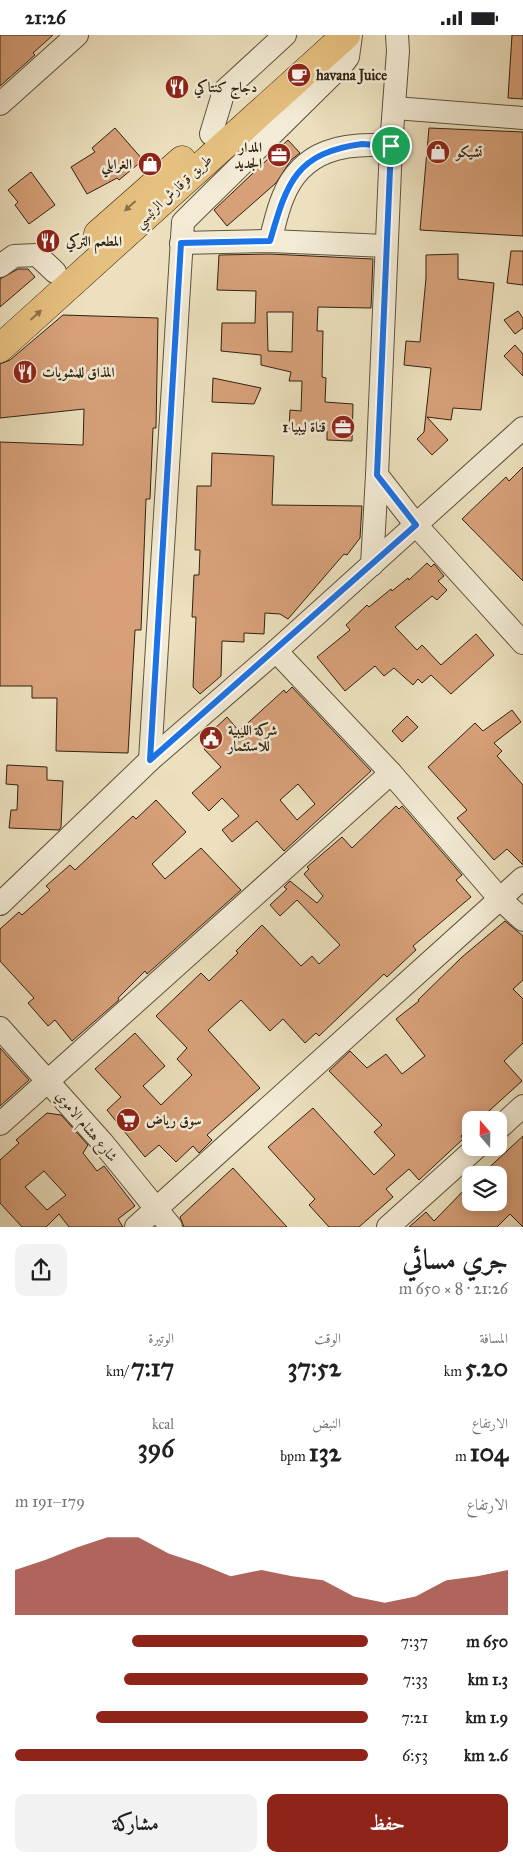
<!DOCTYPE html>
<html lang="ar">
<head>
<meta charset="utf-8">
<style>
	:root { --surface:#fff; --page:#f2f2f2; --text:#202124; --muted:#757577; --accent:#8f2418 }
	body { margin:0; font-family:"IM FELL Great Primer",Amiri,serif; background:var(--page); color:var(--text); direction:rtl; height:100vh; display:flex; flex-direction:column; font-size:19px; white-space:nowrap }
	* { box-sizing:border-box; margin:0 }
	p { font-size:16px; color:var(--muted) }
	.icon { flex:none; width:28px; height:28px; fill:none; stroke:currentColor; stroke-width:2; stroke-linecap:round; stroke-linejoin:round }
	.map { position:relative; height:1192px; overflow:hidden; direction:ltr }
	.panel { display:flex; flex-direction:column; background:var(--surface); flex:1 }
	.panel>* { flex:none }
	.needle { width:32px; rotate:340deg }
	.buttons { position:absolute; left:462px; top:1076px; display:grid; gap:10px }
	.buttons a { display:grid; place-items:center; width:45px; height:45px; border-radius:10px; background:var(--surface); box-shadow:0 2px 12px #0003; font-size:25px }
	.pin { position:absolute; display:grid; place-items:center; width:42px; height:42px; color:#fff; margin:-21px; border:2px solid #fff; border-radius:50%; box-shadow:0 1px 5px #0007 }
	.round { display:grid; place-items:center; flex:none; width:52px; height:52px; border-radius:10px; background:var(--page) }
	.summary { display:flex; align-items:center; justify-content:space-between; height:85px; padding:0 15px }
	h1 { font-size:28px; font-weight:700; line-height:38px }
	.figures { display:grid; grid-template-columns:repeat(3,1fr); gap:8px; height:85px; padding:5px 15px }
	.figures div { display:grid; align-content:center }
	.figures b { font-size:25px; font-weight:700 }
	.figures small { font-size:14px; font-weight:400 }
	.figures p { font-size:14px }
	.chart { height:140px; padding:10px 15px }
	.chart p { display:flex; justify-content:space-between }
	.chart svg { width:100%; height:90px; margin-top:5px; fill:var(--accent); opacity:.7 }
	.cta { display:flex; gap:10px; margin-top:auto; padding:10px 15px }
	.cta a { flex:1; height:58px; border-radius:10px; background:var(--accent); color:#fff; font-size:20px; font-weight:700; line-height:58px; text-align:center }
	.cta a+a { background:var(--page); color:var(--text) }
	ul { padding:0 15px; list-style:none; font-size:16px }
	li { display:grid; grid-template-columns:80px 60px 1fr; align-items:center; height:38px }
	li i { height:12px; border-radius:6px; background:var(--accent) }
	.status { display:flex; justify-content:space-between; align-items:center; height:35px; padding:0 25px; background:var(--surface); direction:ltr }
	.status svg { height:14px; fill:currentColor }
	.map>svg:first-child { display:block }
</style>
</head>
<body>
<div class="status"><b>21:26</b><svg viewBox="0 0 49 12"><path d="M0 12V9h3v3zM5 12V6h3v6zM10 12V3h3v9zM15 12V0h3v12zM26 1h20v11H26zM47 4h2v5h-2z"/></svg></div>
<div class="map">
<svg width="523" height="1192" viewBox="0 0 523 1192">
	<rect width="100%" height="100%" fill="#ece0be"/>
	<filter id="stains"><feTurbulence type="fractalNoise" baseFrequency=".004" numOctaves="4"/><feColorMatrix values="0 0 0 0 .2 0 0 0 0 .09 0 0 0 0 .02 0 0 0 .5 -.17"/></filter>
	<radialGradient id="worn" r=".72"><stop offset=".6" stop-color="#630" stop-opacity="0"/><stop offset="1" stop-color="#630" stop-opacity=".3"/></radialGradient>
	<g fill="#d7a079" stroke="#302211" fill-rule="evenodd">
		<path d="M0,0H53L33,18L35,20L0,51Z"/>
		<path d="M512,0H523V64L508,63Z"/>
		<path d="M115,93L143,125L119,145L117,143L87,159L71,132L95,117L92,113Z"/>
		<path d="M429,93L523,97V201L420,195Z"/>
		<path d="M288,105L300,118L291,125L276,148L227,191L214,175Z"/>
		<path d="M31,137L55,170L29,189L15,170L18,167L8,155Z"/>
		<path d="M511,216H523V250L507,248Z"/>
		<path d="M270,219L373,224L371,273L318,272L317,296H323L322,342L326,343L325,367L353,369L352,406L327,405V396L289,394L290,375L301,376L302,346H289L291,337L261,330V320L221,316L222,288H255L256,256L217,255L219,220ZM267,277H293L292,317L268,316Z"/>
		<path d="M458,219V244L494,248L481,375L453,373L451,385L427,382L448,405L432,420L417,404L424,397L431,333L404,330L406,306L420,307L426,243V220Z"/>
		<path d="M18,234H28L35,242L0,272V244Z"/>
		<path d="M518,276L523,283V293L515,299L504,285Z"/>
		<path d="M63,280L158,283L156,393H153L150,464H146L141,595H135L128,718L56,716L57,663H32V651H0V407L83,410L84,374L0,383V329L10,325Z"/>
		<path d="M515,310L523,319V341L504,321Z"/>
		<path d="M213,343L261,353L254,369L212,367Z"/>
		<path d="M212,418L274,421L272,470L362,471L360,503L347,520L344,519L288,584L280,579L265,578L264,599L244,598V607L222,606L221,641L200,659L193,652L196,582H192L194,540H199L200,515H195L197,451H211Z"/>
		<path d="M523,432V546L462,484L506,442L509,446Z"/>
		<path d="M427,528L431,532L434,529L444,541L438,546L447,555L437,565L432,561L395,592L417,615L422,610L441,630L476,599L494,620L451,659L431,640L422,648L418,644L413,650L394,633L384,641L375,631L345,656L317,622L350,595L346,590L367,570L369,572L391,554L392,556L408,543L409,545Z"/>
		<path d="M292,652L371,736L284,816L257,786L232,807L222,795L239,781L222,763L209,776L192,758L221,732L204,714L217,703L211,697L227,682L239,696L284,655L286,658ZM298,749L315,769L297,785L280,765Z"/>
		<path d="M512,675L521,687L494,708L502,716L497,721L523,750V830L507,814L494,825L457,783L467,775L428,732L475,688L483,696Z"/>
		<path d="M407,681L418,692L402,707L392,696Z"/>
		<path d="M7,730L47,732V745L63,746L61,792L59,795L9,793L11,775H17L18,750L6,749Z"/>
		<path d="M156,765L186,797L152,829L165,844L201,813L241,855L147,939L145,936L118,963L119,965L72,1006L55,985L48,991L28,968L34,963L0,926V894L19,877L22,880L50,855L46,851L70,830L75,835L133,781L136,784Z"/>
		<path d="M396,771L399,774L402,771L462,840L456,845L471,862L413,911L416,915L387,942L384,939L319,1001L316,998L305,1008L283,984L270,996L241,965L208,995L260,1053L207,1100L212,1105L199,1118L193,1111L176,1127L159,1110L145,1122L107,1075L121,1062L95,1034L135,998L165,1031L143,1051L161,1070L192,1040L177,1024L187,1013L156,981L201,938L209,946L238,918L236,916L262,890L301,931L312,921L319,929L340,910L297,865L280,881L270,870L287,854L284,852L290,846L317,868L323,861L304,839L309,834L307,832L342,802L352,813Z"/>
		<path d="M505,886L523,901V945L513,954L523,964V1008L504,1026L522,1046L479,1085H471V1092L461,1101L463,1104L419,1145L409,1134L386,1154L393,1162L359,1192H329L309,1170L315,1164L268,1112L313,1073L374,1140L395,1120L374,1097L382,1090L329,1036L350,1016L367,1033L386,1019L402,1039L425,1021L396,984L419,966L418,965L462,922Z"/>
		<path d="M0,1013L29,1045L0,1071Z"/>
		<path d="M47,1078L61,1080L88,1110L83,1118L97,1136L104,1131L135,1171L118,1184L123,1192H69L59,1179L46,1192H22L0,1168V1125L19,1108L16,1105ZM44,1136L66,1160L47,1175L25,1152Z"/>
		<path d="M523,1101V1192L510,1179L497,1192H409L426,1177L434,1186L471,1148V1168H499V1140H481Z"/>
		<path d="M233,1133L287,1192H184L180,1182Z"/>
	</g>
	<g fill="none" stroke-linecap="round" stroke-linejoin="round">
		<g stroke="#5f523c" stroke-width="24">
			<g id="minor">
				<path d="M397,0L398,16L391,111L377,440L416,490L523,608"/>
				<path d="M0,69L77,0"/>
				<path d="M395,73L523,83"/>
				<path d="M211,99L224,56L285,0"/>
				<path d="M270,206C274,192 277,176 283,162C302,114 345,107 391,111"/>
				<path d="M181,208L270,206L386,211"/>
				<path d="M0,231L14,221L37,220L55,237"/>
				<path d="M372,530L377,440"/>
				<path d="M276,616L391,738L500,864L523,885"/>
				<path d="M150,725L183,187L342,30L348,22L351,0"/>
				<path d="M0,869L150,725L276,616L523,393"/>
				<path d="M0,993L102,1107L171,1192"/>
				<path d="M0,1089L391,738"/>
				<path d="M499,1093L523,1071"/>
				<path d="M136,1192L523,843"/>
				<path d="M388,1192L477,1112"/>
			</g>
		</g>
		<g stroke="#302211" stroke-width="29">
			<g id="major">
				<path d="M98,199L182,125"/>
				<path d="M0,313L346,0"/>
			</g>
		</g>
		<use href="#minor" stroke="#f3ebd5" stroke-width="22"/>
		<use href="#major" stroke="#e6c07f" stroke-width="28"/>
	</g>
	<defs><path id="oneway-solid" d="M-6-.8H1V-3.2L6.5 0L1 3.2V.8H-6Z" transform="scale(1.25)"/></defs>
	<g fill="#8b7148">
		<use href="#oneway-solid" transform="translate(130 171) rotate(138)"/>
		<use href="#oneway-solid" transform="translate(36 280) rotate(-42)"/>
	</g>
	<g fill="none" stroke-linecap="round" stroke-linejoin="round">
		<g stroke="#fff" stroke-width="10">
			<path id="route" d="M362,109L391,111L377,440L416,490L150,725L181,208L270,206C287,148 295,118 362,109Z"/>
		</g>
		<use href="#route" stroke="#1a73e8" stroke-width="6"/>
	</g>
	<defs>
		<g id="cafe-disc" transform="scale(1.25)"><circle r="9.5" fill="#8f2418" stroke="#f3ebd5"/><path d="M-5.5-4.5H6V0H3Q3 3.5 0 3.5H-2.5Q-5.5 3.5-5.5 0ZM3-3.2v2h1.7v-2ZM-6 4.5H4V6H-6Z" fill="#fff"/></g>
		<g id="restaurant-disc" transform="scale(1.25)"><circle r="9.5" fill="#8f2418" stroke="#f3ebd5"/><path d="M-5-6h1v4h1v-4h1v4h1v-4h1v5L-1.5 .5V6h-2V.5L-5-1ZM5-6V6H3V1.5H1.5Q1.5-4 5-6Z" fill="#fff"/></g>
		<g id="shop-disc" transform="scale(1.25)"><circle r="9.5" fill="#8f2418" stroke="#f3ebd5"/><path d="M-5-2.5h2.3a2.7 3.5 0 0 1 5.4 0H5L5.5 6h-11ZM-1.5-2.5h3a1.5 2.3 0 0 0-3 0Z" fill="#fff"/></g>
		<g id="office-disc" transform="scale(1.25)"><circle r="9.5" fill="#8f2418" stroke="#f3ebd5"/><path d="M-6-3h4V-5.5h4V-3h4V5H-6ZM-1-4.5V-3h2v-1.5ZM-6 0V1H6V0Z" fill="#fff"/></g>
		<g id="civic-disc" transform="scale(1.25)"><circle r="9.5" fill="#8f2418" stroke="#f3ebd5"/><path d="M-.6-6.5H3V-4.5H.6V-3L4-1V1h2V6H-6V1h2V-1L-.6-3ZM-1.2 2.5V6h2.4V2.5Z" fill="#fff"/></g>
		<g id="supermarket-disc" transform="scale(1.25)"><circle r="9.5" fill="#8f2418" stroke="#f3ebd5"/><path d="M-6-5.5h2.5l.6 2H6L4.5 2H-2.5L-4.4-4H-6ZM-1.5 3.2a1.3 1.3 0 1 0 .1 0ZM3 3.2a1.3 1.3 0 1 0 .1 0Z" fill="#fff"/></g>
	</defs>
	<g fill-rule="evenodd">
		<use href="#cafe-disc" x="299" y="40"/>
		<use href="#restaurant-disc" x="177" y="52"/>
		<use href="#shop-disc" x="438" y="117"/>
		<use href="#office-disc" x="279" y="120"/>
		<use href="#shop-disc" x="150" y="129"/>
		<use href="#restaurant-disc" x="48" y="206"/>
		<use href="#restaurant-disc" x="25" y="337"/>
		<use href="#office-disc" x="343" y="392"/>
		<use href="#civic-disc" x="211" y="703"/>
		<use href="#supermarket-disc" x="128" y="1085"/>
	</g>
	<g text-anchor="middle" stroke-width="5" stroke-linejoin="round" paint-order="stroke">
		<g font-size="14" font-weight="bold" fill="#302211" stroke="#f3ebd5" text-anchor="start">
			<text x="316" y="45">havana Juice</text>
			<text x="194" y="57">دجاج كنتاكي</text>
			<text x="262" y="117" text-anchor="end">المدار<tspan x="262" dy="16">الجديد</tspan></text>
			<text x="456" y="122">تشيكو</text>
			<text x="132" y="134" text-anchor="end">الغرابلي</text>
			<text x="66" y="211">المطعم التركي</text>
			<text x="42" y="342">المذاق للمشويات</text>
			<text x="326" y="397" text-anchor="end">قناة ليبيا 1</text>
			<text x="228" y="700">شركة الليبية<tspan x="228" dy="16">للاستثمار</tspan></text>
			<text x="146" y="1090">سوق رياض</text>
		</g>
		<g font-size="14" fill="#302211" stroke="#f3ebd5">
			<text transform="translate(173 156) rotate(-43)" y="5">طريق قرقارش الرئيسي</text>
			<text transform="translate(87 1091) rotate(50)" y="5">شارع هشام الاموي</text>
		</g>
	</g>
	<rect width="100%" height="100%" filter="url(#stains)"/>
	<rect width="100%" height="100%" fill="url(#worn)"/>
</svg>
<div class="buttons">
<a><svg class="needle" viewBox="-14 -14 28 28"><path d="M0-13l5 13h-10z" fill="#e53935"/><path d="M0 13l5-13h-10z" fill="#757577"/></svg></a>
<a><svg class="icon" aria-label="layers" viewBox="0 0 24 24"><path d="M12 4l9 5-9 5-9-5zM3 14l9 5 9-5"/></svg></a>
</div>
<div class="pin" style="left:391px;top:111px;background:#1e9e55"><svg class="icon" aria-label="arrive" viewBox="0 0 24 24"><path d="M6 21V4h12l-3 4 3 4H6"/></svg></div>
</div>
<section class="panel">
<div class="summary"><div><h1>جري مسائي</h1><p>21:26 · 8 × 650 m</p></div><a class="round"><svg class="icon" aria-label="share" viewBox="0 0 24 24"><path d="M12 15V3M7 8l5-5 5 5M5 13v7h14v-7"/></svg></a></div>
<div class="figures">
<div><p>المسافة</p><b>5.20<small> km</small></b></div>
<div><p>الوقت</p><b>37:52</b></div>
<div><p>الوتيرة</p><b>7:17<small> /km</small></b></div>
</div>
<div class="figures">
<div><p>الارتفاع</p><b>104<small> m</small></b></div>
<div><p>النبض</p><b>132<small> bpm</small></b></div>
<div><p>kcal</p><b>396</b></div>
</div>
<div class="chart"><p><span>الارتفاع</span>179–191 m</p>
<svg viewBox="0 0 160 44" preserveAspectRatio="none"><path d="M0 44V22L10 17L20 11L30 6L40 6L50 14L60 19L70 25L80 22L90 25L100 27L110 35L120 38L130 35L140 27L150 25L160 22V44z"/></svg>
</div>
<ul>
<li><b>650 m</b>7:37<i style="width:67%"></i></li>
<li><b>1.3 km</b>7:33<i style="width:69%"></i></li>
<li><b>1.9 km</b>7:21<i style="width:77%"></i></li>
<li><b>2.6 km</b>6:53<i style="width:100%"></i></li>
</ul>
<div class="cta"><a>حفظ</a><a>مشاركة</a></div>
</section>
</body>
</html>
